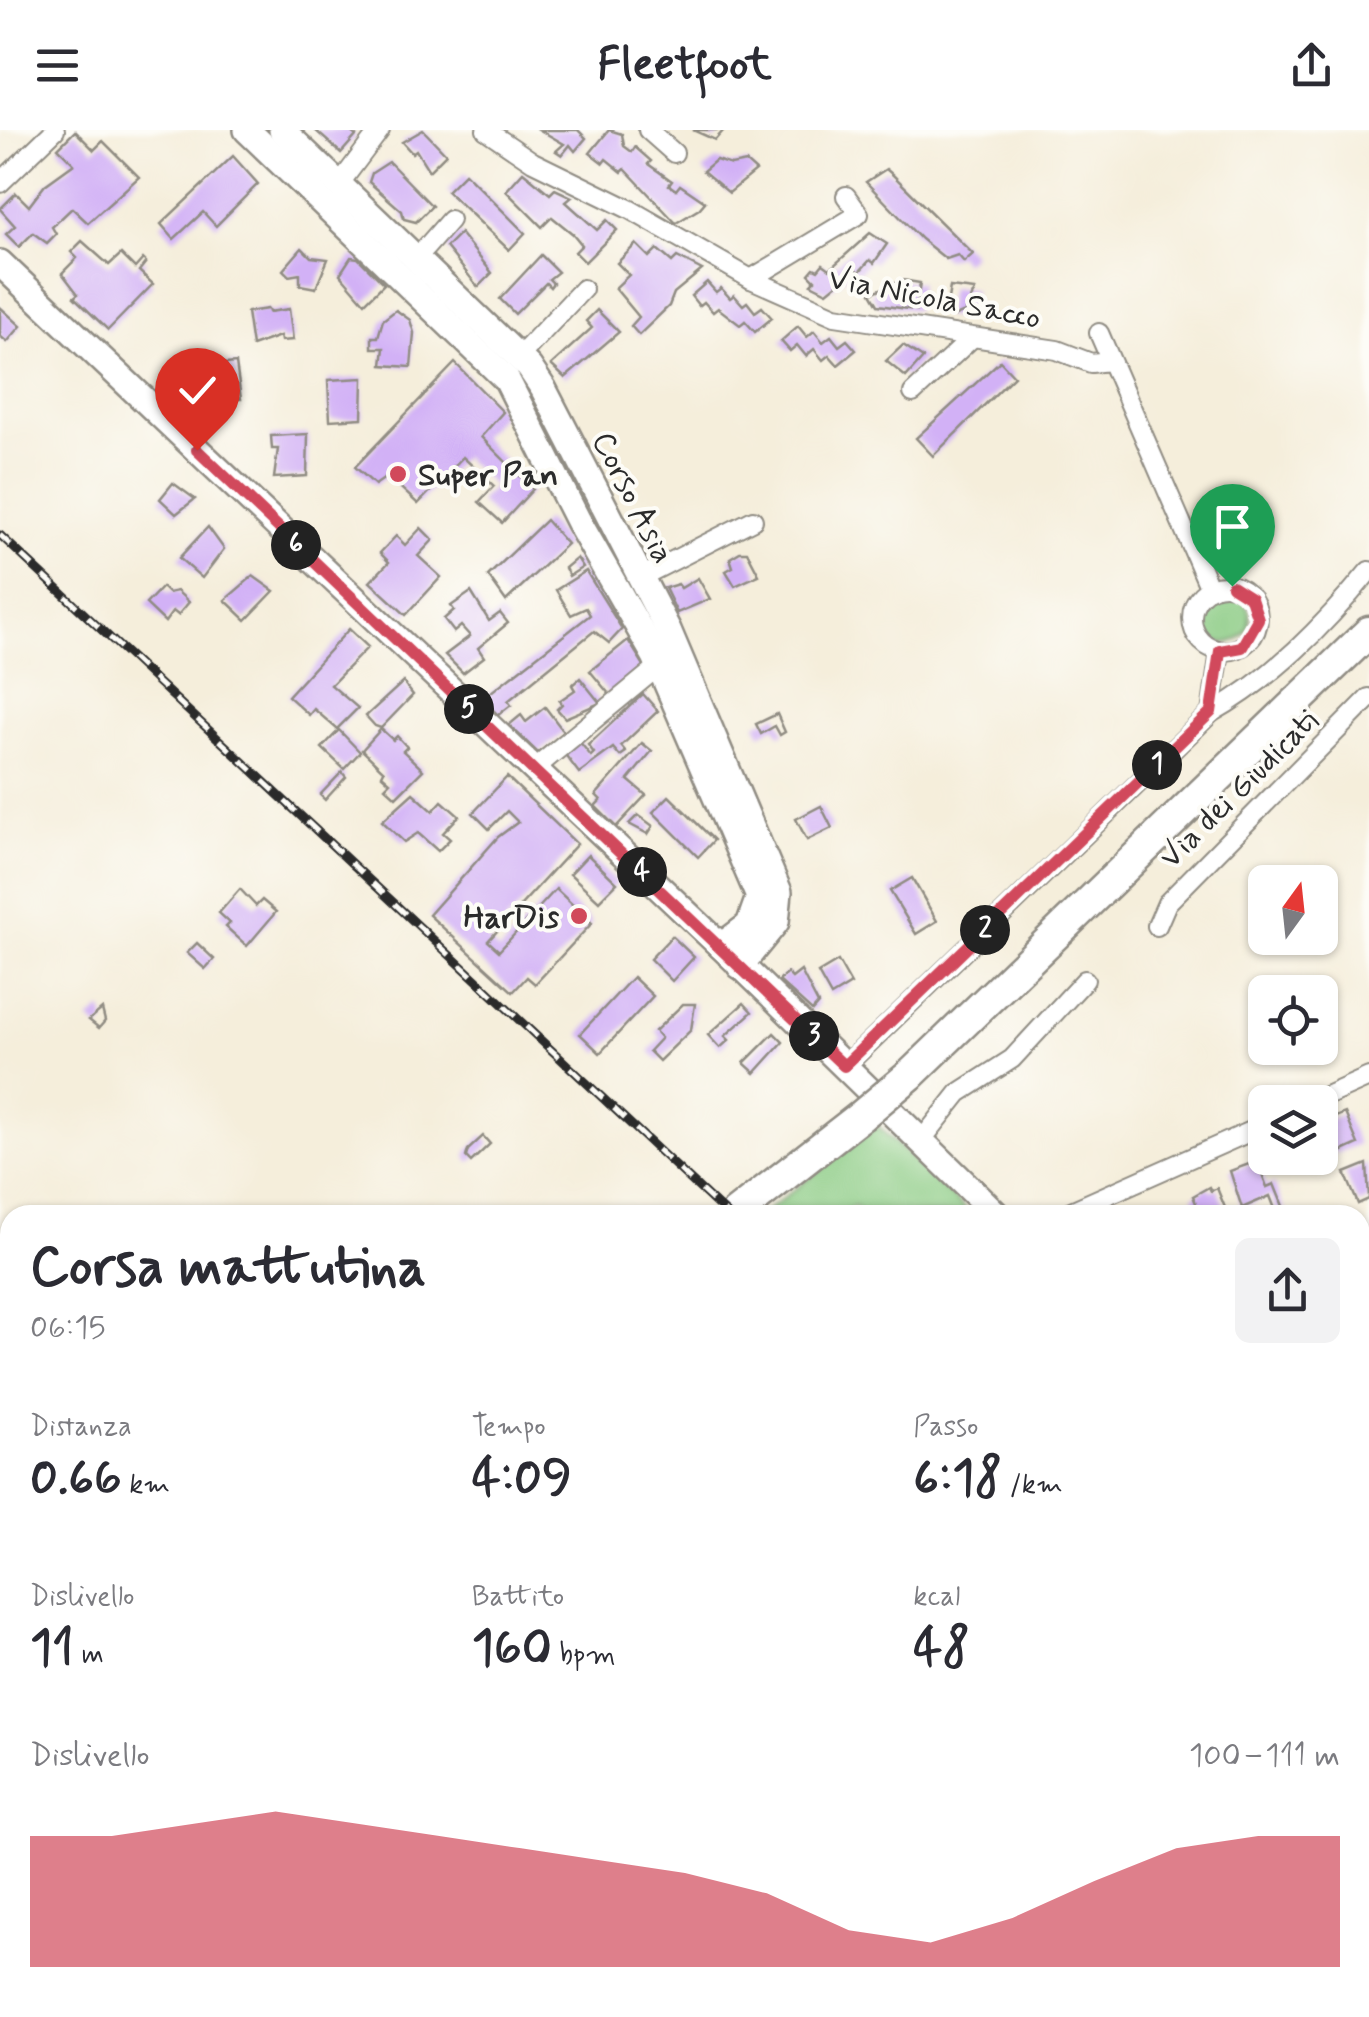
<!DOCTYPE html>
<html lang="it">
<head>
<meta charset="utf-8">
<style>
	:root { --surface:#fff; --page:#f2f2f3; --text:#2b2b33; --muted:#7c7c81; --accent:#d1495b }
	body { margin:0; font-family:Mynerve,sans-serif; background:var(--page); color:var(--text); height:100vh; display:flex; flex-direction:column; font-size:38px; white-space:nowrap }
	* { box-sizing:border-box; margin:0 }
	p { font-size:32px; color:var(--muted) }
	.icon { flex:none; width:55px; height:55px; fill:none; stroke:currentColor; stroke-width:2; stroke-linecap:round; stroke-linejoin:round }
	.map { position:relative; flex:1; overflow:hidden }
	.details { position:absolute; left:0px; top:1075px; width:1370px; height:812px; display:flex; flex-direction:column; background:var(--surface); border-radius:30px 30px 0 0; box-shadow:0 2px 8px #0004 }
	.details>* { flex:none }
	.needle { width:65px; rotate:15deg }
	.controls { position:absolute; left:1248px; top:735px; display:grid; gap:20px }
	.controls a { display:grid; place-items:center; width:90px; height:90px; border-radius:15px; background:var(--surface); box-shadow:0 2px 8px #0004; font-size:50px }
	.pin { position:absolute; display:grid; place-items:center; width:85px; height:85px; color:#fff; margin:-102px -42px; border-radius:50% 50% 50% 0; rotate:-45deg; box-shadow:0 0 10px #0007 }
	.pin .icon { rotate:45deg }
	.km { position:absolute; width:50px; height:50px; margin:-25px; border-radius:50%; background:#222; color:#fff; font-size:28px; line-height:50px; text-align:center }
	.round { display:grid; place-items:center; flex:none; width:105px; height:105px; border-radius:15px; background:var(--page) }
	.overview { display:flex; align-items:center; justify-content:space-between; height:170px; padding:0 30px }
	h1 { font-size:55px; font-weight:700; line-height:75px }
	.metrics { display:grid; grid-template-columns:repeat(3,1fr); gap:15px; height:170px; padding:10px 30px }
	.metrics div { display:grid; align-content:center }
	.metrics b { font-size:50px; font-weight:700 }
	.metrics small { font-size:28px; font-weight:400 }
	.metrics p { font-size:28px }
	.chart { height:280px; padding:20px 30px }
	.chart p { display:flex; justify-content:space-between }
	.chart svg { width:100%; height:180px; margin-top:10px; fill:var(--accent); opacity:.7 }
	header { display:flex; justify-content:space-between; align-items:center; height:130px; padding:0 30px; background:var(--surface); font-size:45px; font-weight:700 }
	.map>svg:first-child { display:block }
</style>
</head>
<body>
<header><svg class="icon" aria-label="menu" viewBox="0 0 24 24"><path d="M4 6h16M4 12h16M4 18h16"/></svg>Fleetfoot<svg class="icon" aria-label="share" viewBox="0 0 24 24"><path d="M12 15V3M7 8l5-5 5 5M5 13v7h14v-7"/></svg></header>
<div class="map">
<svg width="1369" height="1887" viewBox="0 0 1369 1887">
	<rect width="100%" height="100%" fill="#fdfcf7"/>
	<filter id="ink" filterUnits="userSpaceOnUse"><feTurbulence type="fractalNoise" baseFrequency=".01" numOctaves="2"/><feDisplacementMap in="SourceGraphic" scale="20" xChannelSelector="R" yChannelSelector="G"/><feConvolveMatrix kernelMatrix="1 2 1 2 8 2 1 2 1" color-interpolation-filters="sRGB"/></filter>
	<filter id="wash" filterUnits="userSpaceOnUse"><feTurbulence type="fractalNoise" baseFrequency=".0048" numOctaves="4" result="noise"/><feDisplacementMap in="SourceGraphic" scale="40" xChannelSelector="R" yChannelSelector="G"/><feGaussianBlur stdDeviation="2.25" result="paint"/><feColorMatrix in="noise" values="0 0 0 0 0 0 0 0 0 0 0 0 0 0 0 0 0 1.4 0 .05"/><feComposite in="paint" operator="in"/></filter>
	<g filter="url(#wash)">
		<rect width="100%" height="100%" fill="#f5eedb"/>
		<g fill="#8acb83" stroke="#5a7b57" stroke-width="2.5">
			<circle cx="1225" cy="488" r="25"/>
			<path d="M877,995L972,1085H864L854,1076L842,1085H761Z"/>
		</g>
		<g id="blocks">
			<g fill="#d2b1f6">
				<path d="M315,0H349L356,6L341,23Z"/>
				<path d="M423,0L446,24L429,41L416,20L412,23L402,12Z"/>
				<path d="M540,0H578L586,8L575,21L570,15L562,25L556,21L564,14Z"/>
				<path d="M609,0L622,4L624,16L632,22L635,17L651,31L648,34L672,51L669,55L676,60L680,55L705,72L699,79L676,93L625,39L622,42L606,29L603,33L590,23Z"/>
				<path d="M693,0H724L715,10Z"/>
				<path d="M75,1L94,20L103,11L139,47L88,93L72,78L52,97L56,104L47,113L33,103L19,117L6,104L15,96L0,79L16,63L29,76L45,55L74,34L58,18Z"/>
				<path d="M233,26L258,54L216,96L203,82L174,109L161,94Z"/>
				<path d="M716,30L731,35L746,32L756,41L729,63L703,41Z"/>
				<path d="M389,32L432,76L416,92L404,89L402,81L369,52L372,43Z"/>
				<path d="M886,39L893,45L973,124L964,132L958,125L946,129L921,109L866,52Z"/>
				<path d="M523,42L550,64L555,59L572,67L566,72L597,100L607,90L617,100L585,132L575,122L582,115L573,104L552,87L542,97L506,61Z"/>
				<path d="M465,43L525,103L509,120L447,61Z"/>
				<path d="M460,103L492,143L478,157L446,117Z"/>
				<path d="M870,103L887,114L874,133L870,130L859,142L855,139L827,162L811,154L815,150L809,144L814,138L818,140L823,134L830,139Z"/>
				<path d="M82,111L109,135L121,124L135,138L143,129L146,132L139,141L153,154L108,200L74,167L78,164L62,143L77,128L71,122Z"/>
				<path d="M636,114L649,127L657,119L672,132L677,127L702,140L674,163L669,176L639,205L631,196L639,187L615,158L629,145L617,133Z"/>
				<path d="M302,118L311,127L328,129L316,158L300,155V144L289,146L283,140Z"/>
				<path d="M541,125L558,142L549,149L553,153L550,157L546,153L515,184L500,169Z"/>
				<path d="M351,127L358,128L384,154L365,173L340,144Z"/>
				<path d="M902,150L920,153L916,180L878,175L871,163Z"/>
				<path d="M707,152L716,162L721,158L730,168L734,165L743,175L747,172L755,182L762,177L772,188L755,202L745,191L740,195L718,178L713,182L704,172L699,176L691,166Z"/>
				<path d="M950,157L975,160L965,182L953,187L945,186Z"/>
				<path d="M0,177L21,196L7,212L0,206Z"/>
				<path d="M268,179L269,182L289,179L293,210L281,211L280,206L252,216L247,182Z"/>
				<path d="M396,180L410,190L414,203L411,237L382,235L384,218H372V207H378L383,190Z"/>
				<path d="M597,180L619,202L565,248L551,235L592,198L586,191Z"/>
				<path d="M798,196L807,207L814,201L823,212L831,206L839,216L847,210L856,220L838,235L829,225L823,230L814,219L806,226L797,215L790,221L781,211Z"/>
				<path d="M903,215L923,228L906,247L886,231Z"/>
				<path d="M1000,231L1014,246L933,326L916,308Z"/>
				<path d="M236,233L241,269L210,268V273L196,275L191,237Z"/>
				<path d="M455,233L503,282L481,307L533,359L502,393L479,372L494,356L463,327L418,374L388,346L375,355L355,337Z"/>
				<path d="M363,248L362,288L330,290L328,250Z"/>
				<path d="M308,304L307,346L274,348L278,319H272L271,306Z"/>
				<path d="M173,353L195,369L176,384L160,369Z"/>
				<path d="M546,390L567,414L506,471L488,446Z"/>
				<path d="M208,397L224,419L202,448L179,428Z"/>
				<path d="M421,398L433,410L418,426L441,447L406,485L370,452L389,432L380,423L396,406L405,415Z"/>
				<path d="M740,422H747L759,445L735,456L726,441L733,437L730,428Z"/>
				<path d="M577,428L583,437L569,446L565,438Z"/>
				<path d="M586,441L622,499L609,513L594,501L508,571L511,575L498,585L482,569L590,485L586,478L571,485L556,460Z"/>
				<path d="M253,446L274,461L246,490L225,470Z"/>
				<path d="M698,448L710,469L677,483L665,458L678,454L681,458Z"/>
				<path d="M162,457L168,463L177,461L189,472L178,485L173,481L165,492L146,474Z"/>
				<path d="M471,462L489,491L500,483L508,493L478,518L484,527L463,543L445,525L470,506L461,496L454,502L444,489L454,480L451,476Z"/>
				<path d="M349,499L368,517L331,555L358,578L337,599L314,579L309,585L288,566Z"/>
				<path d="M628,510L645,537L610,565L590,541Z"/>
				<path d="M580,548L600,573L565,588L557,579L562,574L559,571L575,560L572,555Z"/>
				<path d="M403,552L413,565L381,598L375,596L366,586Z"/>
				<path d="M643,564L658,581L621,616L626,622L620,626L613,618L579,643L564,623L579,611L591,626L594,623L588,615Z"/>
				<path d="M545,577L564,602L538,623L509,595L521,585L526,592Z"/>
				<path d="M777,584L785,602L780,605L775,596L761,604L756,594Z"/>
				<path d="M381,599L393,610L397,606L407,617L403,621L423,640L396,667L385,657L390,652L382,645L384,641L362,620Z"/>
				<path d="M339,600L360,622L344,639L322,618Z"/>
				<path d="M642,613L652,621L628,650L646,665L616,697L595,676L601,670L596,665Z"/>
				<path d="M342,642L346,647L325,670L320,665Z"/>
				<path d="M507,647L577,714L488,811L499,821L556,759L592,793L535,854L527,847L513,862L429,785L498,707L518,692L507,681L489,699L473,683Z"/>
				<path d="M413,663L433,681L442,671L459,686L443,703L450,709L438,721L418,703L404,712L382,691Z"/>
				<path d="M669,666L714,710L698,727L653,682Z"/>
				<path d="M821,676L832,698L807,710L796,689Z"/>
				<path d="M638,685L653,696L648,704L629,694Z"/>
				<path d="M588,725L617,753L599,771L570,744Z"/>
				<path d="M912,748L937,791L916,804L890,761Z"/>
				<path d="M240,759L256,776L262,770L276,782L247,816L226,797L230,793L219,783Z"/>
				<path d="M672,806L694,827L672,851L650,829Z"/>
				<path d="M197,813L214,829L205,839L187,823Z"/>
				<path d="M838,831L851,854L831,866L818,843Z"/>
				<path d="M801,841L818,874L812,881L779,851L787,843L792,848Z"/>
				<path d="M633,847L653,866L600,923L580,904Z"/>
				<path d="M744,873L752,882L725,906L729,910L720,918L708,905Z"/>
				<path d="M683,874H695L691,900L659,931L649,921L661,908L655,901Z"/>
				<path d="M102,879L105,891L99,898L89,890Z"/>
				<path d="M774,903L783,912L755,943L744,933Z"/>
				<path d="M1345,983L1358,1014L1336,1024L1320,993Z"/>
				<path d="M483,1006L490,1014L471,1032L466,1027L468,1020Z"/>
				<path d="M1257,1031L1267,1057L1274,1054L1285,1081L1277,1084L1270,1066L1242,1078L1230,1041Z"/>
				<path d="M1367,1034L1369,1069L1358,1074L1345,1043Z"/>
				<path d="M1209,1057L1211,1061L1217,1058L1228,1085H1201L1193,1066Z"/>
				<path d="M1112,1070L1115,1085H1084Z"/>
				<path d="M0,1466L9,1476L1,1480L10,1498V1525L5,1526L0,1516Z"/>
				<path d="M1026,1878H1130L1105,1887H1030Z"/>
			</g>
		</g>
	</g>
	<g filter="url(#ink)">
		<use href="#blocks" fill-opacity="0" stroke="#908c83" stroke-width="2.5"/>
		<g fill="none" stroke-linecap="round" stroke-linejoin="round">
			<g stroke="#908c83" stroke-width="22">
				<g id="street">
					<path d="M486,0L533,32L629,79L751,149L835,186L1057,220L1091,233L1110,231"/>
					<path d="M648,0L674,23"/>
					<path d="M0,53L55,0"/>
					<path d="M338,56L380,0"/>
					<path d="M415,130L450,90"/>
					<path d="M751,149L859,84L846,66"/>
					<path d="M1099,203L1210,459"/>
					<path d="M518,228L583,159"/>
					<path d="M913,263L972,208"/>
					<path d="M639,448L753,390"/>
					<circle cx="1225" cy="488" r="33"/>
					<path d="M1211,583C1273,548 1324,496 1369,441"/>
					<path d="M533,640L659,536"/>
					<path d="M1157,796L1167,773L1369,568"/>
					<path d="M845,936L1211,583L1220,521"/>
					<path d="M1313,972L1369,947"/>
					<path d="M921,1011L959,963L1012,929L1085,850"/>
					<path d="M1062,1085L1265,995"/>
					<path d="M0,1213L10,1222"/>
					<path d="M1360,1216L1369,1212"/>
					<path d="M0,1709L10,1703"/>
					<path d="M1360,1725L1369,1730"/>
					<path d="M507,1878L512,1887"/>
					<path d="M904,1887L922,1878"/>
				</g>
			</g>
			<g stroke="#908c83" stroke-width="30">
				<g id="secondary">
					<path d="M247,0L507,250L578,391L655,526L759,767L749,795L721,816"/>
					<path d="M282,0L529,237L543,258L668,500L779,762L776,792L740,836"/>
					<path d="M0,133L721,816L997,1085"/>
					<path d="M1360,1437L1369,1446"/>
				</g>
			</g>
			<g stroke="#908c83" stroke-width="35">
				<g id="primary">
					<path d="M910,945L1369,502"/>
					<path d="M734,1085L861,986"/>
					<path d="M0,1430L10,1428"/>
				</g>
			</g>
			<use href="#street" stroke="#fff" stroke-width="18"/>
			<use href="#secondary" stroke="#fff" stroke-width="25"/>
			<use href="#primary" stroke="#fff" stroke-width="30"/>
			<g stroke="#2b2b2b" stroke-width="9">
				<g id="rail">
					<path d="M0,405L728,1085"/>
					<path d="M1360,1674L1369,1683"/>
					<path d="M1360,1698L1369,1707"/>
				</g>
			</g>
			<use href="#rail" stroke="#fdfcf7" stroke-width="5" stroke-dasharray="15" stroke-linecap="butt"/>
			<g stroke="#908c83" stroke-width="35" stroke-linecap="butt">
				<path id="primary-bridge" d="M861,986L910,945"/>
			</g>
			<use href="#primary-bridge" stroke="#fff" stroke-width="30"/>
		</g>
	</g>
	<g fill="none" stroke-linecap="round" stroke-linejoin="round" filter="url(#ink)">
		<g stroke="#fff" stroke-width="20">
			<path id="route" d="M197,320L844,936L1211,582L1220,521L1242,517L1258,489L1251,468L1232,456"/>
		</g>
		<use href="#route" stroke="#d1495b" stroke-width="12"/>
	</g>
	<g fill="#d1495b" stroke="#fdfcf7" stroke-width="4">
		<circle cx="398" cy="344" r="10"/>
		<circle cx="579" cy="786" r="10"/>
	</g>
	<g text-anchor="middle" stroke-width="8" stroke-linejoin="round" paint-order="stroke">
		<g font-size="32" fill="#2b2b2b" stroke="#fdfcf7">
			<text transform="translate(935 167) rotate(11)" y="11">Via Nicola Sacco</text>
			<text transform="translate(634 367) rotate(63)" y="11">Corso Asia</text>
			<text transform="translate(1238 658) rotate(-45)" y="11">Via dei Giudicati</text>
		</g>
		<g font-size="32" font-weight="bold" fill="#2b2b2b" stroke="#fdfcf7" text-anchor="start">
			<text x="418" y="355">Super Pan</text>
			<text x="559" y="797" text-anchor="end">HarDis</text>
		</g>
	</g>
</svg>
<div class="controls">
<a><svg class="needle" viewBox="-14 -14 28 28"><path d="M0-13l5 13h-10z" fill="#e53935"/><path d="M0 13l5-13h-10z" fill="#7c7c81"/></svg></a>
<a><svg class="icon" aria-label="locate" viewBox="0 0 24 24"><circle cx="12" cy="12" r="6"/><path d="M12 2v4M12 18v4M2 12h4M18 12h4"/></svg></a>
<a><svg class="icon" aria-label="layers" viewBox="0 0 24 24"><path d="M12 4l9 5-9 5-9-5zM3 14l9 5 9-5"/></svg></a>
</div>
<div class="pin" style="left:1232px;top:456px;background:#1e9e55"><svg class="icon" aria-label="arrive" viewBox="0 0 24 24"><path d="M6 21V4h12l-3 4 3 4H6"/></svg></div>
<div class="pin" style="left:197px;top:320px;background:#d93025"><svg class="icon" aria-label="check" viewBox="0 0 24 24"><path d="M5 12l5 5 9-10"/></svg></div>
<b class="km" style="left:1157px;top:635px">1</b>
<b class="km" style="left:985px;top:800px">2</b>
<b class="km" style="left:814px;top:906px">3</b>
<b class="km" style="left:642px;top:742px">4</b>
<b class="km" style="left:469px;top:579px">5</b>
<b class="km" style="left:296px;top:415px">6</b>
<section class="details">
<div class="overview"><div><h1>Corsa mattutina</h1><p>06:15</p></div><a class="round"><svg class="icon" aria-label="share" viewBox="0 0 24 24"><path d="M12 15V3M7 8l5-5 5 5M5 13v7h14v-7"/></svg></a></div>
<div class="metrics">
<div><p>Distanza</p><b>0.66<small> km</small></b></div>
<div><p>Tempo</p><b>4:09</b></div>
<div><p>Passo</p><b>6:18<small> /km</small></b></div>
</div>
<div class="metrics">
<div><p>Dislivello</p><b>11<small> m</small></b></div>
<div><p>Battito</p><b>160<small> bpm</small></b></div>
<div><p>kcal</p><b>48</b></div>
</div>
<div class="chart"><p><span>Dislivello</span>100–111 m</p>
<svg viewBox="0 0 160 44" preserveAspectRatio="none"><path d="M0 44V12L10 12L20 9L30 6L40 9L50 12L60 15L70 18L80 21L90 26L100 35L110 38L120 32L130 23L140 15L150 12L160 12V44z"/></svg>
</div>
</section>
</div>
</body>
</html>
